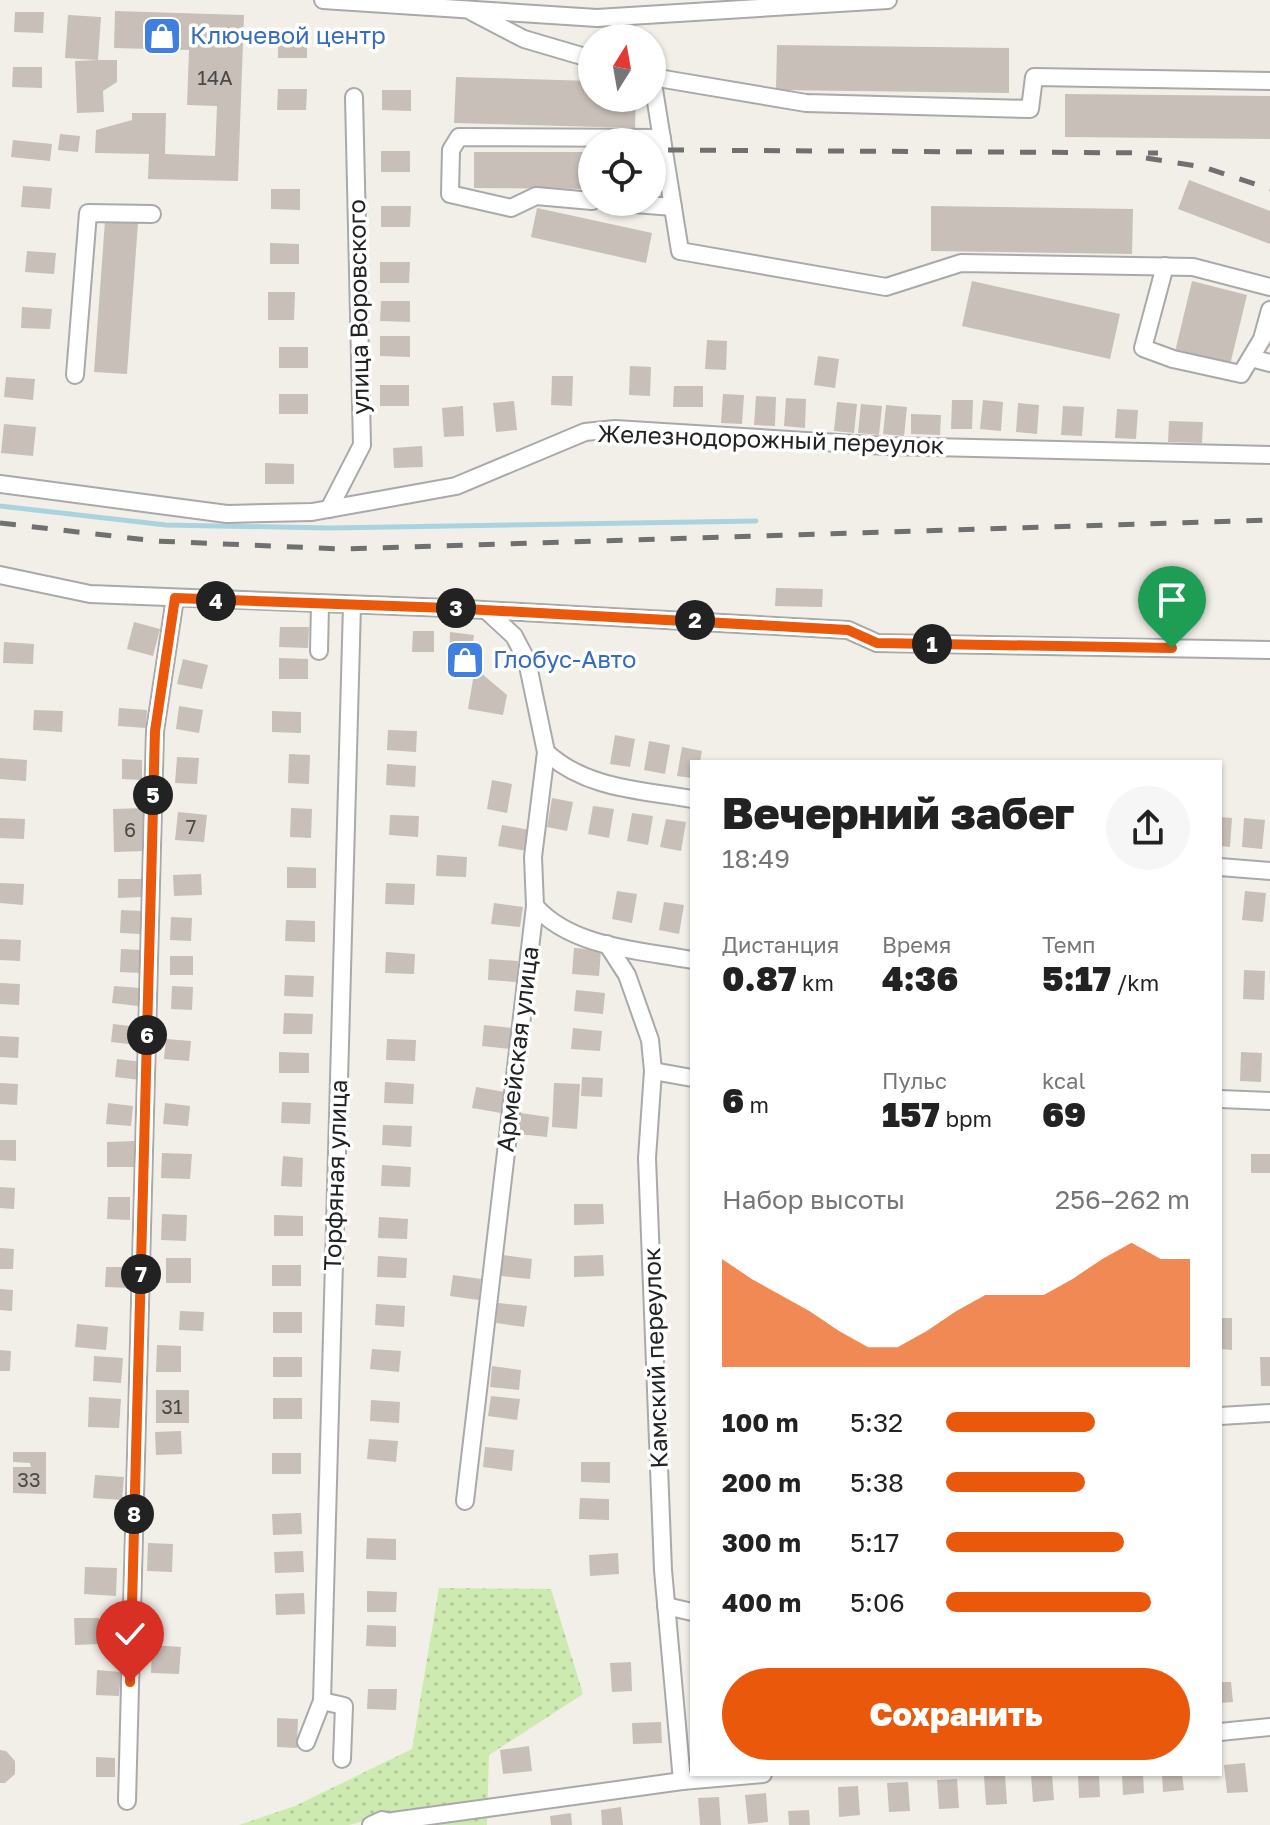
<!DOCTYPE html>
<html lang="ru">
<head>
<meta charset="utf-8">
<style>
	:root { --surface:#fff; --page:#f6f6f6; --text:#222; --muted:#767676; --accent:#ea580c }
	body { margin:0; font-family:"Golos Text",sans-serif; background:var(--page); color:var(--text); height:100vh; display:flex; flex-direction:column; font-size:30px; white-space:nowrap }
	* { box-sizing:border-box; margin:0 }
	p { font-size:26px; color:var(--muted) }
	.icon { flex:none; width:44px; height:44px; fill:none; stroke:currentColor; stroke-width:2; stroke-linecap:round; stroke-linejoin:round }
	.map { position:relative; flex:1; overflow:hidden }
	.drawer { position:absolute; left:690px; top:760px; width:532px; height:1016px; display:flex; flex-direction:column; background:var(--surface); border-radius:0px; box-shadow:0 2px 6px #0004 }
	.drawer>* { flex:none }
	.needle { width:52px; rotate:11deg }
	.fabs { position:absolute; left:578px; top:24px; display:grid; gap:16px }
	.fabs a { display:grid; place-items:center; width:88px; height:88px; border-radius:50%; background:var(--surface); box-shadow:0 2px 6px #0004; font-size:40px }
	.pin { position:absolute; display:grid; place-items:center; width:68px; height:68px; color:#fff; margin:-82px -34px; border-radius:50% 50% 50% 0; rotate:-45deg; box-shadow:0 0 8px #0007 }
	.pin .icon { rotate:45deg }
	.km { position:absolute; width:40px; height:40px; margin:-20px; border-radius:50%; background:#222; color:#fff; font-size:22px; line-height:40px; text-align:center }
	.round { display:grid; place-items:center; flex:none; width:84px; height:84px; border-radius:42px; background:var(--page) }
	.summary { display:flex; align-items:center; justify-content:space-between; height:136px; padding:0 32px }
	h1 { font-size:44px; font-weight:800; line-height:60px }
	.stats { display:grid; grid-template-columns:repeat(3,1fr); gap:12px; height:136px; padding:8px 32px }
	.stats div { display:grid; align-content:center }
	.stats b { font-size:34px; font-weight:800 }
	.stats small { font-size:22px; font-weight:400 }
	.stats p { font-size:22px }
	.chart { height:224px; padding:16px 32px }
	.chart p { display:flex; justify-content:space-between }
	.chart svg { width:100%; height:144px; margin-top:8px; fill:var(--accent); opacity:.7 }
	.cta { display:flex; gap:16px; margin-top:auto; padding:16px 32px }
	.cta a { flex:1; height:92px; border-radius:48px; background:var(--accent); color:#fff; font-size:32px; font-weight:800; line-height:92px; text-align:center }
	ul { padding:0 32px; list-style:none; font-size:26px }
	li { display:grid; grid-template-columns:128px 96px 1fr; align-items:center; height:60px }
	li i { height:20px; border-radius:10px; background:var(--accent) }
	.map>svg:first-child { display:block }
</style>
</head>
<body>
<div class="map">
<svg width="1270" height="1825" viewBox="0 0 1270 1825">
	<defs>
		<pattern id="grass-dots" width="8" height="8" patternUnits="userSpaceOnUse" patternTransform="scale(2)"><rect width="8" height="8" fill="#cdebb0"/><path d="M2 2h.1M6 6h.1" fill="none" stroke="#b0c997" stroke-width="1.8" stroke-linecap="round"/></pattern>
	</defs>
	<rect width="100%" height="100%" fill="#f2efe9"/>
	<path fill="url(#grass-dots)" d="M439,1588L551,1589L583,1694L489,1755L487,1825H418L411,1808L349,1825H239L295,1806L412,1749Z"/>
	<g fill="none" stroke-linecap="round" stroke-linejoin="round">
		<path stroke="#aad3df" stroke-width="5" d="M0,506L166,525L330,528L756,521"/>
	</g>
	<g fill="#c7bfb8">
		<path d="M115,11L244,15L238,181L148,179L149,154L95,153L96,130L132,120V113H166L165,154L215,156L217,106L187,105L189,50L114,48Z"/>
		<path d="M15,12H44L43,33L14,32Z"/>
		<path d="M68,15L101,17L98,60H117V82L103,91L104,112L77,113L75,61L98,60L65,58Z"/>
		<path d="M278,37L307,38V58H278Z"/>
		<path d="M777,45L1009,48V93L776,90Z"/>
		<path d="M13,67H42V88L12,87Z"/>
		<path d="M456,77L592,81V98H636L635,128L454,123Z"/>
		<path d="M278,89H307L306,110H277Z"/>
		<path d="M382,90H411V111L382,110Z"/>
		<path d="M1065,94L1270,96V139L1065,137Z"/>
		<path d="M60,134L80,136L78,152L58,150Z"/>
		<path d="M13,140L52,144L50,161L11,157Z"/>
		<rect x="381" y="151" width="29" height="21"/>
		<path d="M474,152H592V189L474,188Z"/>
		<path d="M1189,180L1270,211V244L1178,209Z"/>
		<path d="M23,186L52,188L50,209L21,207Z"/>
		<path d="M271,189H300V210L271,209Z"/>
		<path d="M381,206H411L410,227H381Z"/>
		<path d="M931,206L1133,209L1132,254L931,251Z"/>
		<path d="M537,208L652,233L646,263L531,237Z"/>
		<path d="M105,221L138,223L127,374L94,372Z"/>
		<path d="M270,243L299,244V264H270Z"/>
		<path d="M27,251L56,253L54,274L25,272Z"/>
		<path d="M380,262H410L409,283H380Z"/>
		<path d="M972,281L1120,314L1110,359L962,326Z"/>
		<path d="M1192,281L1247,295L1229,369L1174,356Z"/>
		<path d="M268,292H295L294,320H268Z"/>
		<path d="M381,301H410V322L380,321Z"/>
		<path d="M22,307L52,309L50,329L21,328Z"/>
		<path d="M380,336H410V357L380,356Z"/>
		<path d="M707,340L727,341L726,370L705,369Z"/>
		<rect x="279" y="347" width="29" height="21"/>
		<path d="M818,356L839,359L835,388L814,385Z"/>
		<path d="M630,366L651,367L650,396L629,395Z"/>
		<path d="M552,376H573L572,406L551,405Z"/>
		<path d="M6,377L35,379L33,400L4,397Z"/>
		<rect x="380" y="385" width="29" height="21"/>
		<path d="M674,386H703V407H673Z"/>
		<rect x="279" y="394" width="29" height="20"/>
		<path d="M723,394L744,395L742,424L721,423Z"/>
		<path d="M756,396L776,397L775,426L754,425Z"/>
		<path d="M786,398L806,399L805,428L784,426Z"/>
		<path d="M952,400H973L972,429H951Z"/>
		<path d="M983,400L1003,402L1001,431L980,429Z"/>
		<path d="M514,401L517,430L496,432L493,403Z"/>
		<path d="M837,402L857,404L854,433L834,431Z"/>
		<path d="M1018,403L1039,405L1037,434L1016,432Z"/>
		<path d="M861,404L882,406L879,435L858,433Z"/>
		<path d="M886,405L907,407L904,436L883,434Z"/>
		<path d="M463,406L464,436L444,437L442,408Z"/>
		<path d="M1063,406L1084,407L1082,436L1061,435Z"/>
		<path d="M1117,409L1138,410L1136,439L1115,438Z"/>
		<path d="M911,414L941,415L940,435L911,434Z"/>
		<path d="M1169,421L1203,422L1202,443L1168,442Z"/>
		<path d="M4,424L36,427L33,456L1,453Z"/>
		<path d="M422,446L423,467L394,468L393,448Z"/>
		<path d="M265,463L294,464V484H265Z"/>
		<path d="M776,588L823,589L822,607L775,606Z"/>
		<path d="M134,622L160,629L153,656L127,649Z"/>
		<path d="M280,627H309L308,648L279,647Z"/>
		<path d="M413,631H434V652H412Z"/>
		<path d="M450,632L474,635L470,667L449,664Z"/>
		<path d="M4,642L34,644L33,664L3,663Z"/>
		<path d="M279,658L308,659V679H279Z"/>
		<path d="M183,659L208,665L202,689L177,684Z"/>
		<path d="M475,668L507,695L503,715L468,709Z"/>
		<path d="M179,706L203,710L199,733L176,729Z"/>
		<path d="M119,708L147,710L146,728L118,726Z"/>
		<path d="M34,710L63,711L62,732L33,730Z"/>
		<path d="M272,711L301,712V733L272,732Z"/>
		<path d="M388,730L417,731L416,752L387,750Z"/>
		<path d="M615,735L635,739L630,767L610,764Z"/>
		<path d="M649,741L670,745L665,774L644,770Z"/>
		<path d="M682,747L702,751L700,762H692V778L677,776Z"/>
		<path d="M289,754L310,755L309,784L288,783Z"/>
		<path d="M177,757L199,758L197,784L175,783Z"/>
		<path d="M0,758L27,760L26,781L0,779Z"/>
		<path d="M122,759L142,760V780L122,779Z"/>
		<path d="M387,764L416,766L415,787L386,785Z"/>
		<path d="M492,780L512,784L507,813L487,809Z"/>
		<path d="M552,798L573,802L567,831L547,827Z"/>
		<path d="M593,806L614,809L609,838L588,834Z"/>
		<path d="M146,808L147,851L114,852L113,809Z"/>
		<path d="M291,808L312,809L311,838L290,837Z"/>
		<path d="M178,812L207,815L204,842L175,840Z"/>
		<path d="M632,813L653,816L648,845L627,841Z"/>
		<path d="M390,815L419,816L418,837L389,835Z"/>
		<path d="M1220,817L1232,818L1230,847L1220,846Z"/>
		<path d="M0,818L25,819L24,839L0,838Z"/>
		<path d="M1244,818L1265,820L1262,849L1242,847Z"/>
		<path d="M666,819L686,822L681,851L660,847Z"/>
		<path d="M502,825L530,830L527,851L498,846Z"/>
		<path d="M437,855L467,857L466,877L436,876Z"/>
		<path d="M287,867L316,868V888H287Z"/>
		<path d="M201,874L202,895L174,896L173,875Z"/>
		<path d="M118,879H142V897L118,898Z"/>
		<path d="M0,883L24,884L23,905L0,903Z"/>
		<path d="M386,883L415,884L414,905L385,904Z"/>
		<path d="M617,891L637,894L632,923L612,919Z"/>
		<path d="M1245,891L1266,893L1263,922L1242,920Z"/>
		<path d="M664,902L684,905L679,934L659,930Z"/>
		<path d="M494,903L523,907L520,927L491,924Z"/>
		<path d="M121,910L142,911L141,934L120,933Z"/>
		<path d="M171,917L192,918L191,941L170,940Z"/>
		<path d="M286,920L315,921V942L285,941Z"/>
		<path d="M0,939L21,940L20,961L0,960Z"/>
		<path d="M574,948L601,950L599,976L572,974Z"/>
		<path d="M121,949L142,950L141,973L120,972Z"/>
		<path d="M386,952L415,954L414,974L385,973Z"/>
		<rect x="170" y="956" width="23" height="19"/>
		<path d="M489,959L518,961L517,982L488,980Z"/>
		<path d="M1244,970L1265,971L1264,1000L1243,999Z"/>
		<path d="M285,975L314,976L313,997L284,996Z"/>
		<path d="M0,983L20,984L19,1005L0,1004Z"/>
		<path d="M114,986L140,988L138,1006L112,1003Z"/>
		<path d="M172,986L193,987L192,1010L171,1009Z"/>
		<path d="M576,990L605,993L603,1014L574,1011Z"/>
		<path d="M284,1013L313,1014L312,1034H283Z"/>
		<path d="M113,1024L139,1027L137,1045L111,1042Z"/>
		<path d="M484,1025L513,1028L511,1049L482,1046Z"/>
		<path d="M573,1028L602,1031L600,1051L571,1049Z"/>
		<path d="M0,1036L19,1037L18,1058L0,1057Z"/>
		<path d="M166,1039L191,1041L189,1061L164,1059Z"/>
		<path d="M387,1039L416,1040L415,1061L386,1060Z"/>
		<path d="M279,1052L309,1053V1073H279Z"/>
		<path d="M1241,1052L1262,1053L1261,1082L1240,1081Z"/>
		<path d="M117,1059L143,1062L141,1080L115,1077Z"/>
		<path d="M582,1077L603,1078L602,1097L581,1096Z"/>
		<path d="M385,1082L414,1084L413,1104L384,1103Z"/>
		<path d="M0,1083L18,1084L17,1105L0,1104Z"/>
		<path d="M554,1083L580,1084L577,1129L552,1127Z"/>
		<path d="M476,1087L505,1092L501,1113L472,1108Z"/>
		<path d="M282,1102L311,1103L310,1124L281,1123Z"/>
		<path d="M108,1103L133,1106L131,1126L106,1124Z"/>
		<path d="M165,1103L190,1106L188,1126L163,1124Z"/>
		<path d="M520,1113L549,1117L547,1137L518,1134Z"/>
		<path d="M383,1125L412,1126L411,1147L382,1145Z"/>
		<path d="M0,1140H16V1161L0,1160Z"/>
		<path d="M134,1141V1167H107V1142Z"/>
		<path d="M162,1153L192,1154L190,1179L161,1178Z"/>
		<rect x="1251" y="1154" width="19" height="19"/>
		<path d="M283,1156L303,1158L302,1187L281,1186Z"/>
		<path d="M382,1165L411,1167L410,1187L381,1186Z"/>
		<path d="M0,1187L15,1188L14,1209L0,1208Z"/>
		<path d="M108,1197H130V1220L107,1219Z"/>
		<path d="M574,1204H603L604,1224L574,1225Z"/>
		<path d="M162,1214L187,1215L186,1241L161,1240Z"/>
		<path d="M274,1215L303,1216V1236H274Z"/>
		<path d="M379,1217L408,1219L407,1239L378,1238Z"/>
		<path d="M0,1248L14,1249L13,1269H0Z"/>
		<path d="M503,1255L532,1259L530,1279L501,1276Z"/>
		<path d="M603,1255L604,1276L574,1277V1256Z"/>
		<path d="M378,1256L407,1258L406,1278L377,1277Z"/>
		<rect x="166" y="1258" width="25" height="25"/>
		<rect x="272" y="1265" width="29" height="21"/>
		<path d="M106,1267H131V1288L105,1287Z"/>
		<path d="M453,1275L481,1279L479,1300L450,1296Z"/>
		<path d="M0,1289L13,1290L12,1311L0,1310Z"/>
		<path d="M498,1303L527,1306L524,1327L496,1323Z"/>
		<path d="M376,1304L405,1306L404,1327L375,1325Z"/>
		<path d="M180,1311L204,1312L203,1331L179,1330Z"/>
		<rect x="273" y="1312" width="29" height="21"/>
		<path d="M1220,1318H1232V1350L1220,1349Z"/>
		<path d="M77,1324L108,1327L106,1350L75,1347Z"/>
		<path d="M157,1345L181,1346V1372H156Z"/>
		<path d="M372,1349L401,1351L399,1372L370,1369Z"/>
		<path d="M0,1350L11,1351L10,1371H0Z"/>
		<path d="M94,1356L123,1358L121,1383L93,1381Z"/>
		<rect x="273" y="1357" width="29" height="20"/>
		<path d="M1260,1357H1270V1386H1261Z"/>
		<path d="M492,1366L521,1370L519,1390L490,1387Z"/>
		<rect x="156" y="1390" width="33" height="33"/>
		<path d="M491,1396L520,1399L517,1420L488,1416Z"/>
		<path d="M89,1397L121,1399L119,1428L88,1427Z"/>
		<rect x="273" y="1398" width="29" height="21"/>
		<path d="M371,1400L400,1402L399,1423L370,1421Z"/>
		<path d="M181,1431L182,1454L156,1455L155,1432Z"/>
		<path d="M369,1439L398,1441L396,1462L367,1459Z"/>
		<path d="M485,1447L514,1450L512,1471L483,1467Z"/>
		<path d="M13,1452H46V1494L13,1493V1467H31L30,1463L13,1462Z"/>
		<rect x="272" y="1453" width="29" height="21"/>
		<path d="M581,1462H610V1483L581,1482Z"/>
		<path d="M95,1475L124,1477L122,1500L93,1498Z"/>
		<path d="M580,1498L609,1499V1520L579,1519Z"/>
		<path d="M301,1513L302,1534L273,1535L272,1514Z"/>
		<path d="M367,1538L396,1539V1560L366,1559Z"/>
		<path d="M148,1543L173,1544L172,1572L147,1571Z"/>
		<path d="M303,1551L304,1572L275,1573L274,1552Z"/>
		<path d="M618,1553L619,1574L590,1576L589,1555Z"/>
		<path d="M85,1567L117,1568L116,1596L84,1594Z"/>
		<path d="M367,1591L397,1592L396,1612H367Z"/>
		<path d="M304,1593L305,1614L276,1615L275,1594Z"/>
		<path d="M74,1618H99L100,1644L75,1645Z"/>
		<path d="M367,1625L396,1626V1647L366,1646Z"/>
		<path d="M152,1645L181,1647L179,1674L151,1673Z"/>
		<path d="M631,1662L632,1691L612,1692L610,1663Z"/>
		<path d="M97,1670L121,1672L119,1696L96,1695Z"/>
		<path d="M1220,1682H1231L1233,1702L1220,1703Z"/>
		<path d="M368,1689H397L396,1710L367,1709Z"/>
		<path d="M277,1718L298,1719L297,1748L277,1747Z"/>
		<path d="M661,1722L662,1743L633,1744L632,1723Z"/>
		<path d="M529,1746L532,1771L503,1774L500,1750Z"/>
		<path d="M0,1750L6,1751L15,1761V1774L5,1783H0Z"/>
		<path d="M96,1757L115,1758V1777H96Z"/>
		<path d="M1245,1763L1248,1792L1227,1793L1224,1765Z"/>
		<path d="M1031,1774H1052L1054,1800L1033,1802Z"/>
		<path d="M1078,1774H1099L1100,1797L1079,1798Z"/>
		<path d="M1122,1774H1143L1144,1793L1123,1795Z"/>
		<path d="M1162,1774H1182L1184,1790L1163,1792Z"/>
		<path d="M1005,1775L1007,1804L986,1805L984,1776Z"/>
		<path d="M957,1779L959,1808L939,1809L937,1780Z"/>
		<path d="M908,1782L910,1811L889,1812L887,1783Z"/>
		<path d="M858,1786L860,1815L839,1817L838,1787Z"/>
		<path d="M766,1793L768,1822L748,1824L745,1795Z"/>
		<path d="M719,1797L721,1825H700L698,1798Z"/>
		<path d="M621,1807L623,1825H602L601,1810Z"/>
		<path d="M809,1810L810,1825H789L788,1811Z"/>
		<path d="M571,1813L572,1825H551L550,1816Z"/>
	</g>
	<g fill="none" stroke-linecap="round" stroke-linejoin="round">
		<g stroke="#a9a9a9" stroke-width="20">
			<g id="minor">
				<path d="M323,0L597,18L888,0"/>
				<path d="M472,12L524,39L592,59"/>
				<path d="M652,77L680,251L886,287L961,263L1193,267L1270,287"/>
				<path d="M652,77L806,103L1030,109L1034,77L1270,81"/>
				<path d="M592,201L536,196L511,208L450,194L451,150L459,137L662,138"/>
				<path d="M609,202L673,207"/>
				<path d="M1165,266L1143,348L1173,359L1241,374L1262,339L1270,310"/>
				<path d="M1251,358L1270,363"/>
				<path d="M75,375L88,213L152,214"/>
				<path d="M0,484L227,514L312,512L456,486L585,432L615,429L887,446L1270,455"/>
				<path d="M329,509L362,445L354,97"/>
				<path d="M0,575L90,594L448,608L848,630L877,643L1270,650"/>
				<path d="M319,651L320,604"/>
				<path d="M546,752C586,789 640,790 692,799"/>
				<path d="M1220,867L1270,871"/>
				<path d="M535,906C572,948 640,950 692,960"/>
				<path d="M607,944L627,975L650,1040L653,1071L647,1158L663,1570L682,1781"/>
				<path d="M653,1071L692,1078"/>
				<path d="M1220,1099L1270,1101"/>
				<path d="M1220,1416L1270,1413"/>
				<path d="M465,1501L535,906L533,857L546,752L527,661L514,636L488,612"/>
				<path d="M666,1606L692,1612"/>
				<path d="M322,1701L344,1706L342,1759"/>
				<path d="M1220,1732L1270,1727"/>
				<path d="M306,1742L322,1701L352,605"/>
				<path d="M127,1801L155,731L175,598"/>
				<path d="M393,1821L682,1781L763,1774"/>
				<path d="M371,1825L382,1820L401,1824"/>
			</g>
		</g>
		<use href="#minor" stroke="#fff" stroke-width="16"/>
		<g stroke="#707070" stroke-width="5" stroke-dasharray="16 16" stroke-linecap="butt">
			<path d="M668,150L1158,153"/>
			<path d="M1146,158L1203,167L1270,189"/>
			<path d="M0,523L156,541L342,549L1270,520"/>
		</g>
	</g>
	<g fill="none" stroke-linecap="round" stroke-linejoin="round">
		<g stroke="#fff" stroke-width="16">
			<path id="route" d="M130,1682L155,731L175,598L448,608L848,630L877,643L1172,648"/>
		</g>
		<use href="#route" stroke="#ea580c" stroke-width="10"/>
	</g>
	<defs>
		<g id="shop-square" transform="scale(2)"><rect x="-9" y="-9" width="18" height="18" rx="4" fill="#3f7fe0" stroke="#fff"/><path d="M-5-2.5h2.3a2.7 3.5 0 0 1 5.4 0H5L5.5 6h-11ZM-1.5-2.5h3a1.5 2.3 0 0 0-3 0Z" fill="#fff"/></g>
	</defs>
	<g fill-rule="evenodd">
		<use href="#shop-square" x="162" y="36"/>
		<use href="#shop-square" x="465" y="660"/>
	</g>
	<g text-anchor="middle" stroke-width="7" stroke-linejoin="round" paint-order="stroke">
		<g font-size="20" fill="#4b4948">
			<text x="215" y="85">14А</text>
			<text x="191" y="834">7</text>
			<text x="130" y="837">6</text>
			<text x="172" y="1414">31</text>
			<text x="29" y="1487">33</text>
		</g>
		<g font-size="24" fill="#366cbe" stroke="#fff" text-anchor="start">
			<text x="190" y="44">Ключевой центр</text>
			<text x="493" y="668">Глобус-Авто</text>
		</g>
		<g font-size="24" fill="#222" stroke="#fff">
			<text transform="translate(359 307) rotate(-91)" y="8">улица Воровского</text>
			<text transform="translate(771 440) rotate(2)" y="8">Железнодорожный переулок</text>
			<text transform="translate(518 1049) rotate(-83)" y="8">Армейская улица</text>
			<text transform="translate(336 1175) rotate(-88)" y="8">Торфяная улица</text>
			<text transform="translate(656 1358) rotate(-92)" y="8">Камский переулок</text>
		</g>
	</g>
</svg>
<div class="fabs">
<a><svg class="needle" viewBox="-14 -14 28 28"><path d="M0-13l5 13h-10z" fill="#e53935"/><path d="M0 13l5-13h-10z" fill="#767676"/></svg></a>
<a><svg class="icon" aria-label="locate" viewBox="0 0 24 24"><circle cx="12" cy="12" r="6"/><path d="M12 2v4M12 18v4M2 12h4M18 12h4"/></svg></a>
</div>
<div class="pin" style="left:1172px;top:648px;background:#1e9e55"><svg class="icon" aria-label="arrive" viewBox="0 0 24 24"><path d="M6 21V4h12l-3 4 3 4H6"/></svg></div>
<div class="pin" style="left:130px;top:1682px;background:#d93025"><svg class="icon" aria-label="check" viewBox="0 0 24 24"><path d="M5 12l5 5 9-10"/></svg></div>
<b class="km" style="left:932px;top:644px">1</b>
<b class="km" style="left:695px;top:620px">2</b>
<b class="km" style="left:456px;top:608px">3</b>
<b class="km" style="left:216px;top:601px">4</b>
<b class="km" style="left:153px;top:795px">5</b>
<b class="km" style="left:147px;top:1035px">6</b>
<b class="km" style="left:141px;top:1274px">7</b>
<b class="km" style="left:134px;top:1514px">8</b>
<section class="drawer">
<div class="summary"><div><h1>Вечерний забег</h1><p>18:49</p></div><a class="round"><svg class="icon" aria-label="share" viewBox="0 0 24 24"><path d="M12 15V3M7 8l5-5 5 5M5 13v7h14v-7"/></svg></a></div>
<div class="stats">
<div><p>Дистанция</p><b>0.87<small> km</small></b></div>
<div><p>Время</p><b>4:36</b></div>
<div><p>Темп</p><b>5:17<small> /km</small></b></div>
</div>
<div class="stats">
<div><b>6<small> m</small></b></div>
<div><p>Пульс</p><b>157<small> bpm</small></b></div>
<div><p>kcal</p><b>69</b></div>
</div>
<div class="chart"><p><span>Набор высоты</span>256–262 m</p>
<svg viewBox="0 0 160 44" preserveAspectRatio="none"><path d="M0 44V11L10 17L20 22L30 27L40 33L50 38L60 38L70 33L80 27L90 22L100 22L110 22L120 17L130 11L140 6L150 11L160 11V44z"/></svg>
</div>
<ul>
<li><b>100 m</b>5:32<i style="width:61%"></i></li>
<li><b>200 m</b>5:38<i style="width:57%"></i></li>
<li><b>300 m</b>5:17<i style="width:73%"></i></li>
<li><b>400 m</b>5:06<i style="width:84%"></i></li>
</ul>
<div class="cta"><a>Сохранить</a></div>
</section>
</div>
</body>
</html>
